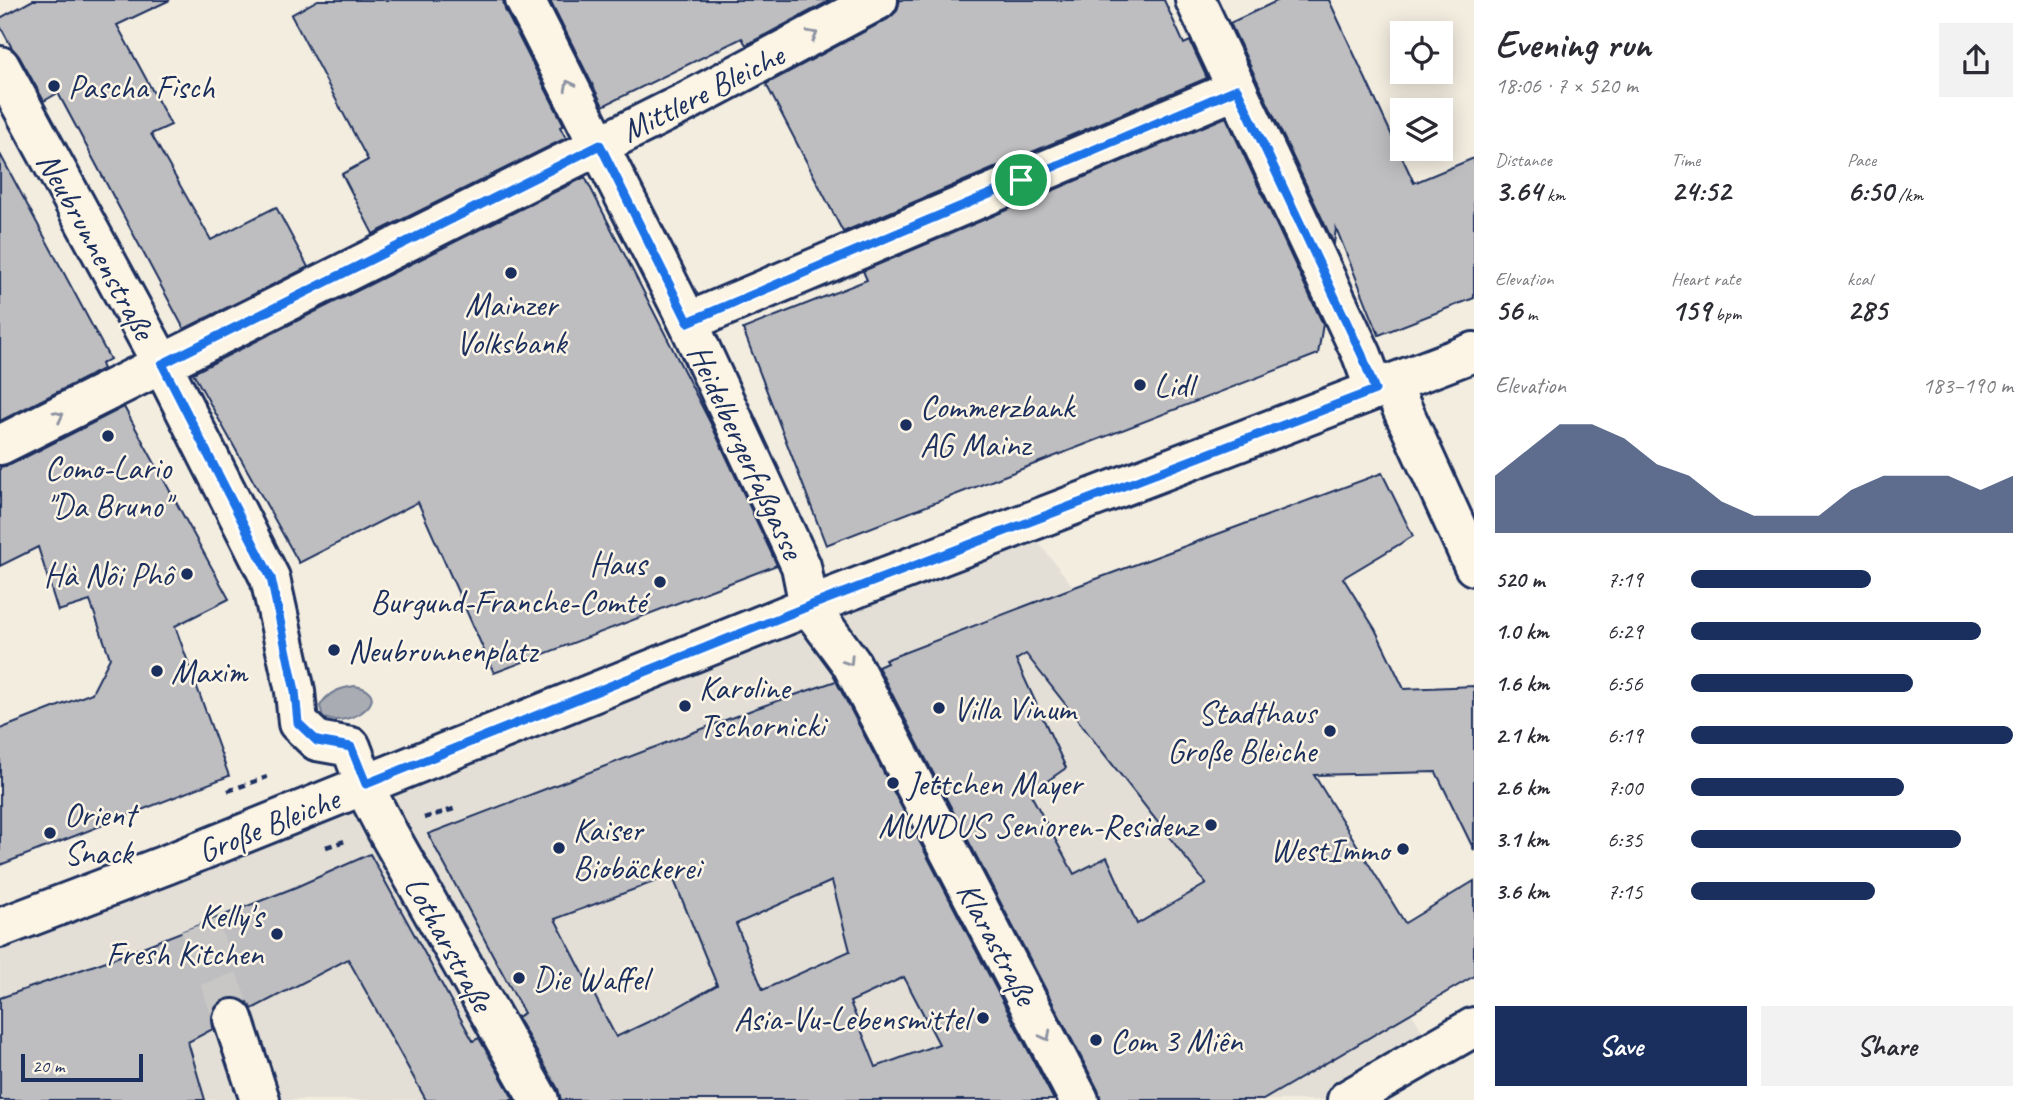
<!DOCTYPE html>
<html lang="en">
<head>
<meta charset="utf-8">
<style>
	:root { --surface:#fff; --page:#f2f2f3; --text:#2b2b33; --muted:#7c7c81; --accent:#1b2f5e }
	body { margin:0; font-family:Caveat,sans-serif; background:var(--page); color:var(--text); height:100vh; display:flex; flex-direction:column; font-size:26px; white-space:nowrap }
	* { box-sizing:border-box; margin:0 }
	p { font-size:23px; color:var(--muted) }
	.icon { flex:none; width:38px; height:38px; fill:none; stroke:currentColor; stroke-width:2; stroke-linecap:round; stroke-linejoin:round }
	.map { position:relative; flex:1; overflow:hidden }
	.sheet { display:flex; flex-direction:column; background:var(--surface); width:560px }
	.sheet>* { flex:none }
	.controls { position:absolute; left:1390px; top:21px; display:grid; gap:14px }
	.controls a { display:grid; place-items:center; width:63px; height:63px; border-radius:0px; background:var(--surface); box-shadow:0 4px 18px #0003; font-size:35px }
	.scale { position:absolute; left:21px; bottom:18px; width:122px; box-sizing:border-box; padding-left:7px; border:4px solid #1b2f5e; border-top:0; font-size:19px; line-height:24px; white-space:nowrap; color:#1b2f5e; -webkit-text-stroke:5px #fcf5e5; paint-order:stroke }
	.pin { position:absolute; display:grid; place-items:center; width:60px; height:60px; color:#fff; margin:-30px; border:4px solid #fff; border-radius:50%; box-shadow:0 2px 7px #0007 }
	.round { display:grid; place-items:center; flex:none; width:74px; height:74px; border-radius:0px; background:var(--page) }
	.head { display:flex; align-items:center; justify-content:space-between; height:119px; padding:0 21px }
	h1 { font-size:38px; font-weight:700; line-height:52px }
	.stats { display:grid; grid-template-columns:repeat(3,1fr); gap:10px; height:119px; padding:7px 21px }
	.stats div { display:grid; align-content:center }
	.stats b { font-size:30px; font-weight:700 }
	.stats small { font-size:19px; font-weight:400 }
	.stats p { font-size:19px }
	.chart { height:196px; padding:14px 21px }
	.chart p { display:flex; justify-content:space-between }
	.chart svg { width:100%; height:126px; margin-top:7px; fill:var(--accent); opacity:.7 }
	.button { display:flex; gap:14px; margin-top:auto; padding:14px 21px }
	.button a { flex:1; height:80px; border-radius:0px; background:var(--accent); color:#fff; font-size:28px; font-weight:700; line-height:80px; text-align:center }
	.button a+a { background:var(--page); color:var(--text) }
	ul { padding:0 21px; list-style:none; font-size:23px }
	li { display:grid; grid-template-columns:112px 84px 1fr; align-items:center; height:52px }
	li i { height:18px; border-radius:9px; background:var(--accent) }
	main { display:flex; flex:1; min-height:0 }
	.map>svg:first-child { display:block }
</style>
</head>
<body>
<main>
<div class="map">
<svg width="1474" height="1100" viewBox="0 0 1474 1100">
	<rect width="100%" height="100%" fill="#f3ede0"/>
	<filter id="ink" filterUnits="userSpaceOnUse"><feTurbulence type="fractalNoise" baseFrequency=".0143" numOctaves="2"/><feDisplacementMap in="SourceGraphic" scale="14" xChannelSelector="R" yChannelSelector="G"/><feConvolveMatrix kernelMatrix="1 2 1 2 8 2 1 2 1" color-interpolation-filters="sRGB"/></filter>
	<g filter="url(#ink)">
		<path fill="#e3dfd6" d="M1034,537L1406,1005L1446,1068L1392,1100H0V926Z"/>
		<path fill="#a9acb3" stroke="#707a91" stroke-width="2" d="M355,686C395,693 355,729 323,718L320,706C328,692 340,688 355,686Z"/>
		<g fill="#bebec0" stroke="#1b2f5e" stroke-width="2" fill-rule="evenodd">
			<path d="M33,0H170L117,25L171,125L151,134L211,240L276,207L308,267L184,329L58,93L44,101L19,56L12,48L0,26V18Z"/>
			<path d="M318,0H503L505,10L564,125L560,127L566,138L373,234L342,174L368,160L291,15Z"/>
			<path d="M550,0H831L746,45L742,38L603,106Z"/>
			<path d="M900,0H1164L1184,44L1190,41L1207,78L843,232L766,84L888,19L897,11Z"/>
			<path d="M1279,0H1329L1414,183L1474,158V298L1379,335L1336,228L1334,244L1230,23Z"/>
			<path d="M1226,117L1323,324L1318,354L826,545L743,329L867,280L863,271Z"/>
			<path d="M0,154L110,359L101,364L103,369L0,421Z"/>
			<path d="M585,177L712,426L777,565L494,673L418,502L299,563L193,373Z"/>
			<path d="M124,407L229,599L175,626L229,776L0,865V729L92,693L110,658L90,601L58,611L38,547L0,566V467L10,465Z"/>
			<path d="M1382,473L1413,536L1343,578L1375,629L1404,689L1474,686V850L1436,772L1314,775L1405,923L1474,881V976L1263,1100H1101L1098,1090L878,667L887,663L885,660L1072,588ZM1026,654L1206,884L1137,924L1107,857L1074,874L1030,793L1066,768L1016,660Z"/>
			<path d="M836,681L1054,1100H561L558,1089L517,1017L524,1013L428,834L757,708ZM672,875L717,985L667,1013L616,1037L555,919ZM832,881L850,951L763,990L736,924ZM904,977L939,1044L876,1067L850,1002Z"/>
			<path d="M370,854L473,1041L479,1038L514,1100H426L348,959L252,1009L247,1002L237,998H227L217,1004L212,1015L213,1029L188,1042L205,1100H0V998L112,959L296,887Z"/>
		</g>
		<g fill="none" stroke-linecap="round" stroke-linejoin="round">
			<path stroke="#c8c7c6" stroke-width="38" stroke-dasharray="38 19" stroke-linecap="butt" d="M199,925L233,1019"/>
			<g stroke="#1b2f5e" stroke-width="44">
				<g id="minor">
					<path d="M525,0L688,322L801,566L809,606L851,663L1079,1100"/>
					<path d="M1195,0L1362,355L1375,390"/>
					<path d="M0,66L162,364L270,578L295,691L298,723L317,741L351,747L371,800L386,829L539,1100"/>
					<path d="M688,322L1237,89"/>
					<path d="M1391,384L1474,566"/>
					<path d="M0,445L686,102L878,0"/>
					<path d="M233,1019L260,1100"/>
					<path d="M1347,1100L1474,1027"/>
				</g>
			</g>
			<g stroke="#1b2f5e" stroke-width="44">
				<path id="major" d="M0,928L168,864L809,606L1474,352"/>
			</g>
			<g stroke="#1b2f5e" stroke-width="4.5" stroke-dasharray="7 5" stroke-linecap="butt">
				<path d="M228,791L267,777"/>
				<path d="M424,818L457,808"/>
				<path d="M326,847L348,840"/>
			</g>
			<use href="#minor" stroke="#fcf5e5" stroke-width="38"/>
			<use href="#major" stroke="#fcf5e5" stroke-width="38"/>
		</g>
		<defs><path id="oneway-chevron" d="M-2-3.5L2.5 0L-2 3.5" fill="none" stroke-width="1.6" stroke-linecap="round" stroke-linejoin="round" transform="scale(1.75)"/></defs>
		<g stroke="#8c92a2">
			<use href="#oneway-chevron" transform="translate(813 35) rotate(-28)"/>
			<use href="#oneway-chevron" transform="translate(569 85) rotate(-117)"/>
			<use href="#oneway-chevron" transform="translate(59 416) rotate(-27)"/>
			<use href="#oneway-chevron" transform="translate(849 661) rotate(57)"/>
			<use href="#oneway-chevron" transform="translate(1046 1036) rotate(62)"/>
		</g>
	</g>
	<g fill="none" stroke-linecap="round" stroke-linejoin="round" filter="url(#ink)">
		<g stroke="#fff" stroke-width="14">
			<path id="route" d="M1237,89L1362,355L1375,390L809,606L366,784L351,747L317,741L298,723L295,691L271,578L162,364L600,145L688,322Z"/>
		</g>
		<use href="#route" stroke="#1a73e8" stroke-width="9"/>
	</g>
	<g fill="#1b2f5e" stroke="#fcf5e5" stroke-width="2.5">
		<circle cx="54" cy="86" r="7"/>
		<circle cx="511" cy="273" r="7"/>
		<circle cx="1140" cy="385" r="7"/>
		<circle cx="906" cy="425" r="7"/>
		<circle cx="108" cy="436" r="7"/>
		<circle cx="187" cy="574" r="7"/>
		<circle cx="660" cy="582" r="7"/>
		<circle cx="334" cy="650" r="7"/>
		<circle cx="157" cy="671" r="7"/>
		<circle cx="685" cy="706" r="7"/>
		<circle cx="939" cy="708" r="7"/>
		<circle cx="1330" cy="731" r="7"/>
		<circle cx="893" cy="783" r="7"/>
		<circle cx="1211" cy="825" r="7"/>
		<circle cx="50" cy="833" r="7"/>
		<circle cx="559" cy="848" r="7"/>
		<circle cx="1403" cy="849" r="7"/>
		<circle cx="277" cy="934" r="7"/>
		<circle cx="519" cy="978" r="7"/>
		<circle cx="983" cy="1018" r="7"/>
		<circle cx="1096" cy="1040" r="7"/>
	</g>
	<g text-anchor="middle" stroke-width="5" stroke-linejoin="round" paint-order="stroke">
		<g font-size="33" fill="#1b2f5e" stroke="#fcf5e5" text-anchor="start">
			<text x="68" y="98">Pascha Fisch</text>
			<text x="511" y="316" text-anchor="middle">Mainzer<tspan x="511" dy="38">Volksbank</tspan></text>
			<text x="1154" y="397">Lidl</text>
			<text x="920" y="418">Commerzbank<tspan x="920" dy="38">AG Mainz</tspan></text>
			<text x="108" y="479" text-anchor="middle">Como-Lario<tspan x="108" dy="38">"Da Bruno"</tspan></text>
			<text x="646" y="575" text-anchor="end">Haus<tspan x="646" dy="38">Burgund-Franche-Comté</tspan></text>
			<text x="173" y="586" text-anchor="end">Hà Nôi Phô</text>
			<text x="348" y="662">Neubrunnenplatz</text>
			<text x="171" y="683">Maxim</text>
			<text x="699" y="699">Karoline<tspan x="699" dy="38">Tschornicki</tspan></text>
			<text x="953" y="720">Villa Vinum</text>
			<text x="1316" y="724" text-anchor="end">Stadthaus<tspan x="1316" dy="38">Große Bleiche</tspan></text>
			<text x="907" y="795">Jettchen Mayer</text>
			<text x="64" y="826">Orient<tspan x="64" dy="38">Snack</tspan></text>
			<text x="1197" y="837" text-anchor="end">MUNDUS Senioren-Residenz</text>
			<text x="573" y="841">Kaiser<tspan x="573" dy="38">Biobäckerei</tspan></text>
			<text x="1389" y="861" text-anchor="end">WestImmo</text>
			<text x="263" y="927" text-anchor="end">Kelly's<tspan x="263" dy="38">Fresh Kitchen</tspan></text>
			<text x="533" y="990">Die Waffel</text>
			<text x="969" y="1030" text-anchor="end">Asia-Vu-Lebensmittel</text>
			<text x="1110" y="1052">Com 3 Miên</text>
		</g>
		<g font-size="33" fill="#1b2f5e" stroke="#fcf5e5">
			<text transform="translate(702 92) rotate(-27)" y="12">Mittlere Bleiche</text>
			<text transform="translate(97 245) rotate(61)" y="12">Neubrunnenstraße</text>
			<text transform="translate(747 451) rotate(65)" y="12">Heidelbergerfaßgasse</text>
			<text transform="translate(268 824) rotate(-22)" y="12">Große Bleiche</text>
			<text transform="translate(450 943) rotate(61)" y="12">Lotharstraße</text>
			<text transform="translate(998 943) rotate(62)" y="12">Klarastraße</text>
		</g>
	</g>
</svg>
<div class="controls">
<a><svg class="icon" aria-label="locate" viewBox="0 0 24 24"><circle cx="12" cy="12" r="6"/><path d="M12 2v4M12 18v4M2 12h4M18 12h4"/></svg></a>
<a><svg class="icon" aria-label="layers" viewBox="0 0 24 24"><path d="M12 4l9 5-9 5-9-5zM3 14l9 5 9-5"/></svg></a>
</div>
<div class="scale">20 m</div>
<div class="pin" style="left:1021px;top:180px;background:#1e9e55"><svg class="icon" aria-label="arrive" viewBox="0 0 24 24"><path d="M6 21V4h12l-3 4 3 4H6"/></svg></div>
</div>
<section class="sheet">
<div class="head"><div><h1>Evening run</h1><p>18:06 · 7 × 520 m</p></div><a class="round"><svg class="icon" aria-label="share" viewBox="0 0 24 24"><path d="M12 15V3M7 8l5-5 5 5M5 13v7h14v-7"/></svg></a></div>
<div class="stats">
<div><p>Distance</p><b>3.64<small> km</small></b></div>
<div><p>Time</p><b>24:52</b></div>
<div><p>Pace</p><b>6:50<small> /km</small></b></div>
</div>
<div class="stats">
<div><p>Elevation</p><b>56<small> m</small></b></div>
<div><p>Heart rate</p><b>159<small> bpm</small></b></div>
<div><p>kcal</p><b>285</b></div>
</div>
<div class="chart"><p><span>Elevation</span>183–190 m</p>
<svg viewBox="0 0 160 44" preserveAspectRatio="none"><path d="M0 44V24L10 15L20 6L30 6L40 11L50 20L60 24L70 33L80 38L90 38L100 38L110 29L120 24L130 24L140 24L150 29L160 24V44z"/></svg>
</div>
<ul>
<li><b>520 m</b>7:19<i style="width:56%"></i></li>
<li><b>1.0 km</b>6:29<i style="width:90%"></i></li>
<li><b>1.6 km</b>6:56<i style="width:69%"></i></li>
<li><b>2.1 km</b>6:19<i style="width:100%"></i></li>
<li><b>2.6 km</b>7:00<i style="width:66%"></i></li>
<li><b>3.1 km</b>6:35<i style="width:84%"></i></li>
<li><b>3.6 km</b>7:15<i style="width:57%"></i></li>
</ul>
<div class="button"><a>Save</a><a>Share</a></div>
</section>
</main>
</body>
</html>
